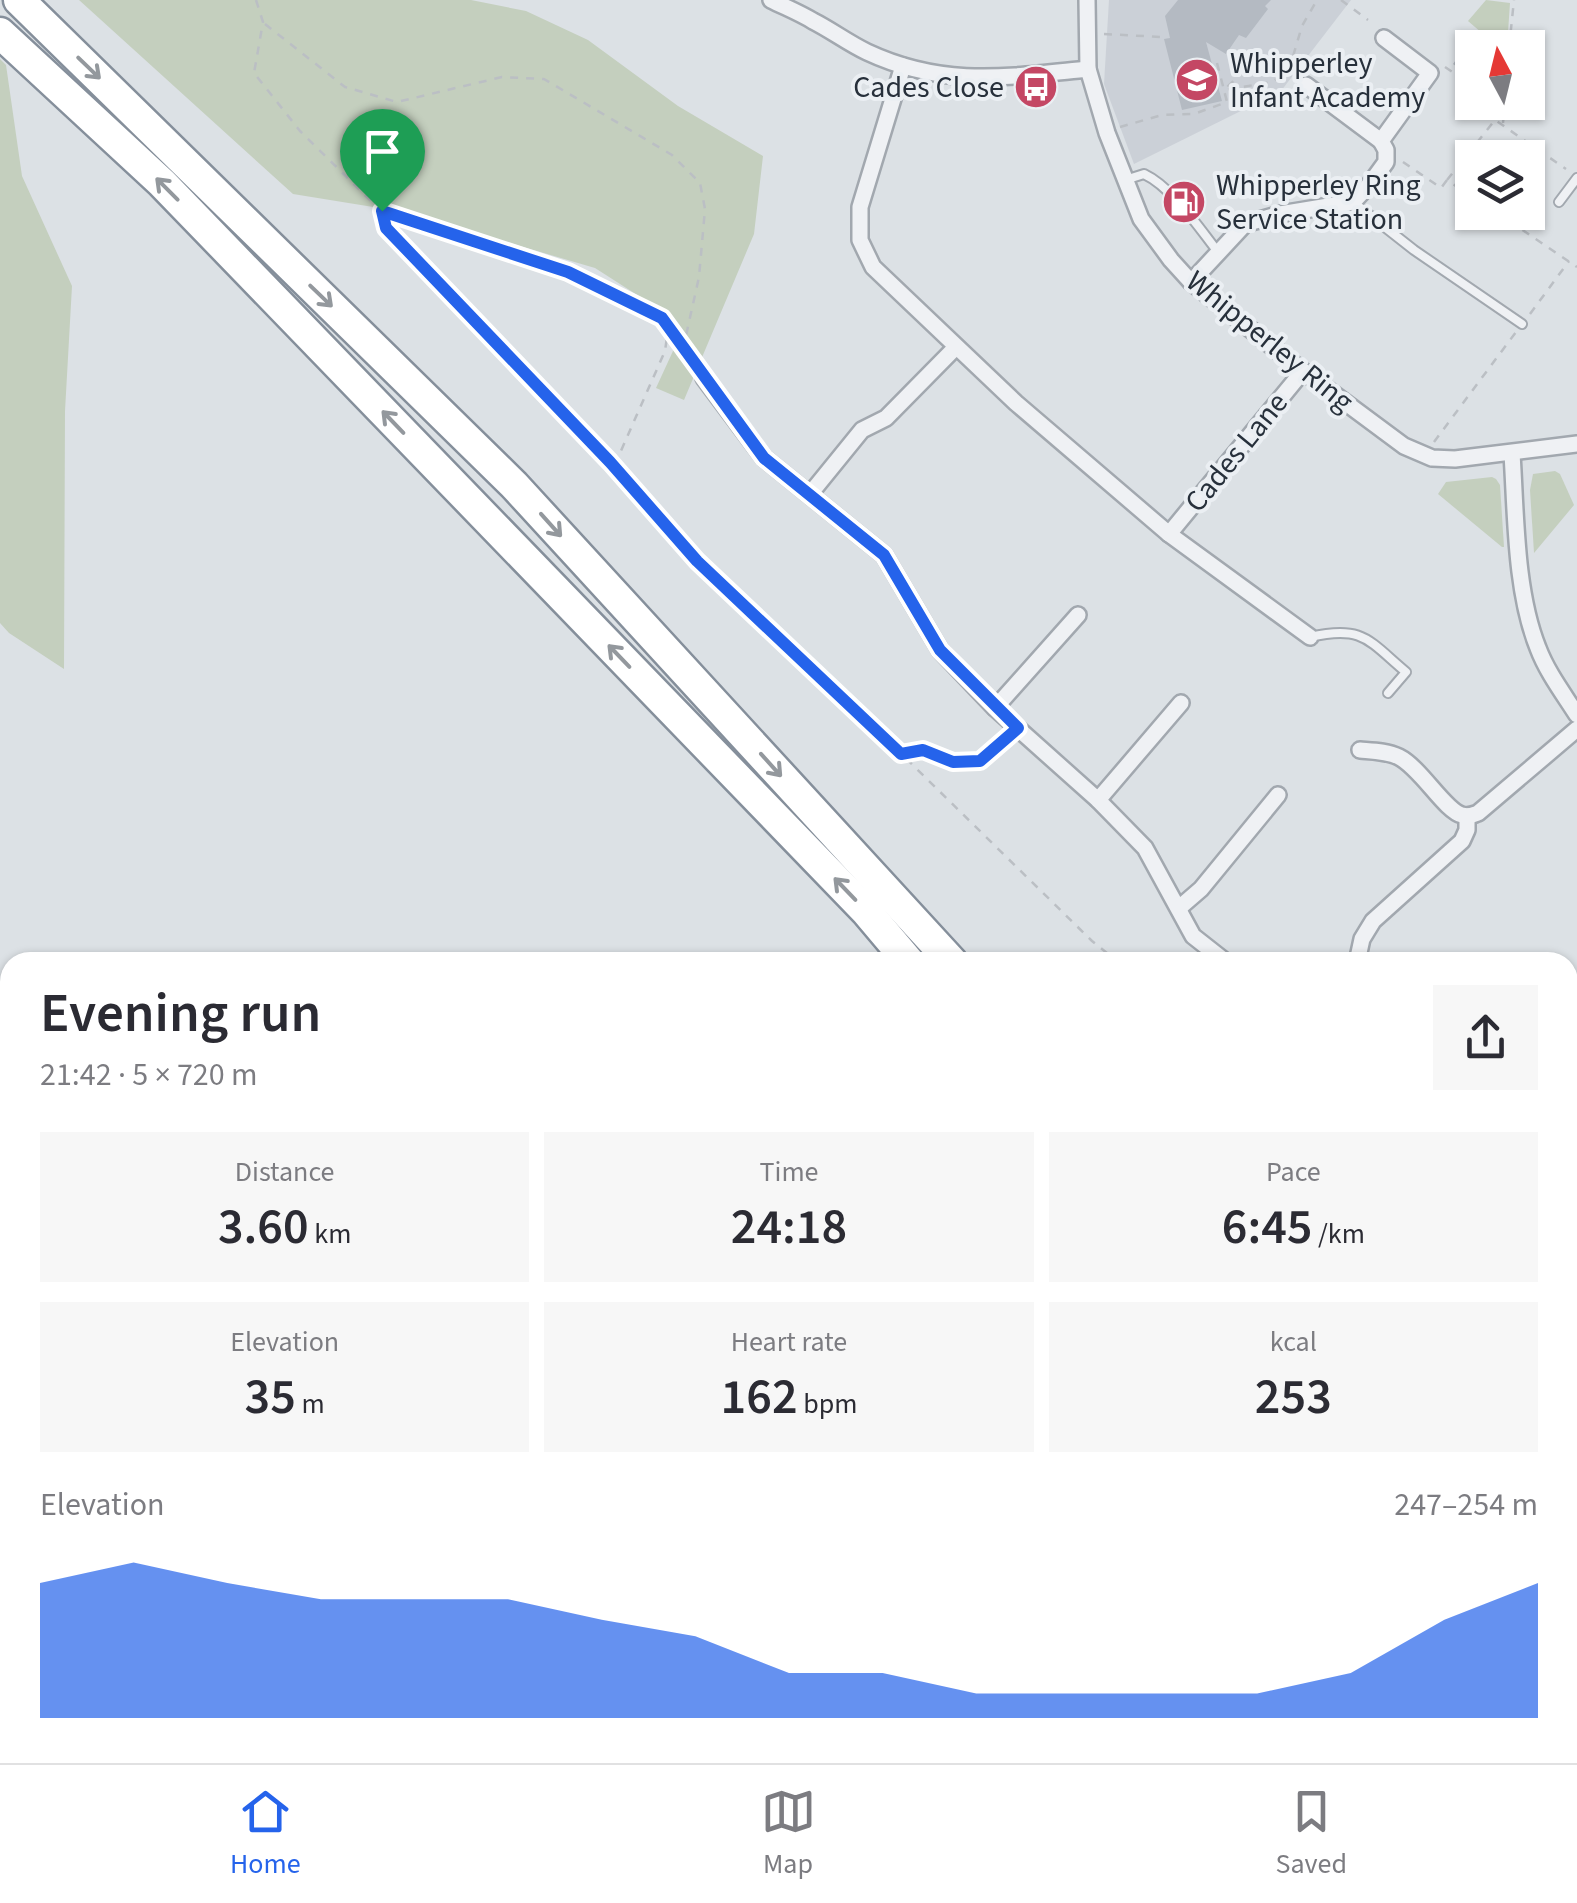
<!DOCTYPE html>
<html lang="en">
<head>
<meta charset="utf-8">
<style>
	:root { --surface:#fff; --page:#f7f7f7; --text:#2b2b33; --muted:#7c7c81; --line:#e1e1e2; --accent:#2563eb }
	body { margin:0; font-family:"Source Sans 3",sans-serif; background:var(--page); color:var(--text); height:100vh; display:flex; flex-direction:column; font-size:38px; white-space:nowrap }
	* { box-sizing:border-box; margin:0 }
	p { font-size:32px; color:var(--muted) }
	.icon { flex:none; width:55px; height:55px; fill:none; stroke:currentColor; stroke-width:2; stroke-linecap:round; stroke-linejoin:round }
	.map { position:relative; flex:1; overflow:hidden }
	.details { position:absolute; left:0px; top:952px; width:1578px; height:812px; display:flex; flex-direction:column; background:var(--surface); border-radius:30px 30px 0 0; box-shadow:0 2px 8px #0004 }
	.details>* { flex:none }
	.needle { width:65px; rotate:353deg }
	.buttons { position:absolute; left:1455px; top:30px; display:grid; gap:20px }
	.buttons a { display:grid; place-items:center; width:90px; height:90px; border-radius:0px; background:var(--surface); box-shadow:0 2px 8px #0004; font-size:50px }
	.pin { position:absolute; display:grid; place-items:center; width:85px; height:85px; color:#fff; margin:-102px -42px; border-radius:50% 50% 50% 0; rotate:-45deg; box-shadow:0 0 10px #0007 }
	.pin .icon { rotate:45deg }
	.round { display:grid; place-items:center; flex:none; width:105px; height:105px; border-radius:0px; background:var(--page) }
	.headline { display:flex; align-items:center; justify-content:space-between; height:170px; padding:0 40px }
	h1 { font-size:55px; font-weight:600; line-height:75px }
	.figures { display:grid; grid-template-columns:repeat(3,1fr); gap:15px; height:170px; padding:10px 40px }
	.figures div { display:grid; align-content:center; border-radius:0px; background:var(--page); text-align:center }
	.figures b { font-size:50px; font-weight:600 }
	.figures small { font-size:28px; font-weight:400 }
	.figures p { font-size:28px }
	.chart { height:280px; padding:20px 40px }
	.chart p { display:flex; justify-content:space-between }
	.chart svg { width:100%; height:180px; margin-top:10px; fill:var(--accent); opacity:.7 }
	.menu { display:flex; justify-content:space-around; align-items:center; height:140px; border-top:2px solid var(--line); background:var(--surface); font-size:28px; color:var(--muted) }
	.menu a { display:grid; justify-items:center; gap:5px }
	.menu .current { color:var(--accent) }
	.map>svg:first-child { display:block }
</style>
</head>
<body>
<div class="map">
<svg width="1577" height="1763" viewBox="0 0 1577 1763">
	<rect width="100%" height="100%" fill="#dce1e5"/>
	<g fill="#cbd0d7">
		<path d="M1109,0H1351L1281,91L1134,164L1104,84Z"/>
		<path d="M1568,1025L1577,1032V1631L1568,1618Z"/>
	</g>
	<g fill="#c4cfbe">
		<path d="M79,0H471L526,11L588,40L678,106L763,156L754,234L684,400L656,388L673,351L670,316L595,268L404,212L293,194Z"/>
		<path d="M1486,0L1510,3L1507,47H1484L1489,39L1468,21Z"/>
		<path d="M0,59L6,65L22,176L72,286L65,411L64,669L9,633L0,623Z"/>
		<path d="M1555,471L1560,474L1574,505L1534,553L1530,490L1533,474Z"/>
		<path d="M1492,477L1496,479L1500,485L1504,547H1502L1438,494L1446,482Z"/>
		<path d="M1568,1303L1577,1310V1525L1568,1540Z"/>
		<path d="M1577,1532V1631L1568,1618V1545Z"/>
		<path d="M10,1700V1755H348L353,1763H0V1713Z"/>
	</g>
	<g fill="#b4bac2">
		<path d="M1178,0H1271L1265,6L1268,9L1246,38L1239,35L1226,54L1206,42L1222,101L1182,110L1164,39L1170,38L1165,16Z"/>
		<path d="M1464,49L1472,55V78L1453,64Z"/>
	</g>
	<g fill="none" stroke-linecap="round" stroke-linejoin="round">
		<g stroke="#a2a8af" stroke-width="12">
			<g id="lane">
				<path d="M1125,180L1144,174C1172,187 1199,228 1218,252"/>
				<path d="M1353,202L1414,250L1522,324"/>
				<path d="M1559,202L1577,178"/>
				<path d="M1310,637C1363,625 1368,640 1406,672L1388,693"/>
				<path d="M668,1763L671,1755"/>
			</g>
		</g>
		<g stroke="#a2a8af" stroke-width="20">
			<g id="street">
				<path d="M771,0C785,7 800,13 813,21C831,30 848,43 867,52C944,88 1007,77 1088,69"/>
				<path d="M1087,0L1088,69L1107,133L1141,219L1171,260L1191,282L1303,371L1404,446L1432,458L1455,459L1577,444"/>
				<path d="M903,66L860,207V240L873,267L1016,403L1169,534L1310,637"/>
				<path d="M1306,85L1381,141"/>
				<path d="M1191,282L1245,224L1280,214L1353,202L1370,184L1386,162V150L1381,141L1430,73L1384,38"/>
				<path d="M704,378L764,458L884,555L940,650L995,708L1098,800L1145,848L1193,936L1226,962"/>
				<path d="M1512,454C1516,514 1515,591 1538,648C1547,672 1563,693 1577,715"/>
				<path d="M810,494L862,430L886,418L956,347"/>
				<path d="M1169,534L1303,371"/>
				<path d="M995,708L1078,615"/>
				<path d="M1360,750C1373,751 1387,751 1399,757C1421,768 1445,811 1462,815C1469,817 1472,815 1478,813L1577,729"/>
				<path d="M1098,800L1181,703"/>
				<path d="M1179,908L1201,889L1278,795"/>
				<path d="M1357,962L1362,939L1373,921L1462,841L1467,830V816"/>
			</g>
		</g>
		<g stroke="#858f9b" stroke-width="35">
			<g id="highway">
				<path d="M19,0L514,485L952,962"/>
				<path d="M0,33L162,183L866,911L909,962"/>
				<path d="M1568,1700L1577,1712"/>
				<path d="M1565,1755L1571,1763"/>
			</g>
		</g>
		<g stroke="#bbbfc4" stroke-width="2.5" stroke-dasharray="8 8" stroke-linecap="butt">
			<path d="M256,0L263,22L254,73L300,131L381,211L386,228L458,306L610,462L697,561L876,729L1092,941L1118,962"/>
			<path d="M1341,0L1368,20"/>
			<path d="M265,24L345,87L397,102L502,77L544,79L672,155L700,183L705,209L699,277L683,349"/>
			<path d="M1104,34L1161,37"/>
			<path d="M1509,48L1514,0"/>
			<path d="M1217,63L1224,90L1272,82L1287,72L1291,63L1302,26L1317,0"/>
			<path d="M1445,67L1472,85"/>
			<path d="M1503,123L1505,102"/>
			<path d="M1120,127L1162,115L1194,114L1227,102L1224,90L1245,70L1228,57"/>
			<path d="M1403,162L1441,188L1447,180L1472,197"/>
			<path d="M1447,180L1495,120L1566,169"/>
			<path d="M383,212L568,272L661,317L694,366"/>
			<path d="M1496,212L1577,267"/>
			<path d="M1530,314L1569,261"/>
			<path d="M1434,442L1516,332"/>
			<path d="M607,455L620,453L665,351L668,330"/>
			<path d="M902,754L923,749L953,762L980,761L1003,740"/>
			<path d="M1568,1295L1577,1302"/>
			<path d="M1568,1311L1574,1315L1577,1324"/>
			<path d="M1568,1448L1577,1425"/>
		</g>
		<use href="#lane" stroke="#eff1f4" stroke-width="8"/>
		<use href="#street" stroke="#eff1f4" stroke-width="15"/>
		<use href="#highway" stroke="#fff" stroke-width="30"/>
	</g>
	<defs><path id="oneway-shaft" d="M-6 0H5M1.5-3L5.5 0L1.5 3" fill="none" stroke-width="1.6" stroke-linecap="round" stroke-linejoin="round" transform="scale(2.5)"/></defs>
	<g stroke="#93989d">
		<use href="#oneway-shaft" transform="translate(89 68) rotate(44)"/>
		<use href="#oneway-shaft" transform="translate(167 189) rotate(-135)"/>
		<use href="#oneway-shaft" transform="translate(321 296) rotate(44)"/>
		<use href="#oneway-shaft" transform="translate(393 422) rotate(-134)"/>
		<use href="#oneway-shaft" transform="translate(551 525) rotate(48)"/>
		<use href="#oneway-shaft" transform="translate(619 656) rotate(-134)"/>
		<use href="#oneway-shaft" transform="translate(771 765) rotate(48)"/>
		<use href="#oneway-shaft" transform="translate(845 889) rotate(-134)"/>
	</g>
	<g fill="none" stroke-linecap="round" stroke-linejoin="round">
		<g stroke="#fff" stroke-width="20">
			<path id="route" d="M382,211L568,272L662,318L764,458L884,555L940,650L1018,728L980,761L953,762L923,750L901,754L697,561L610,462L386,228Z"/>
		</g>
		<use href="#route" stroke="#2563eb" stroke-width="12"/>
	</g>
	<defs>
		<g id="school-disc" transform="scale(2.25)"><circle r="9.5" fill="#c44764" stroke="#ebeff3"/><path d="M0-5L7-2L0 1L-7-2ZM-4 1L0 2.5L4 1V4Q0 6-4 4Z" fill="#fff"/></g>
		<g id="bus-disc" transform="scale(2.25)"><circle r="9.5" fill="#c44764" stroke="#ebeff3"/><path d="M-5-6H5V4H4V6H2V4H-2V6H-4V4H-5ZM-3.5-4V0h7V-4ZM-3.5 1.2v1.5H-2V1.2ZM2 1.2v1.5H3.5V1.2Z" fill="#fff"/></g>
		<g id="fuel-disc" transform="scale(2.25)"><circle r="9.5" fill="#c44764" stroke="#ebeff3"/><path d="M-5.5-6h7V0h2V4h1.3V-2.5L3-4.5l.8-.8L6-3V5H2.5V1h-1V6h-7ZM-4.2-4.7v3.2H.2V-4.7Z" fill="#fff"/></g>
	</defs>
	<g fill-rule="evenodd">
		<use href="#school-disc" x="1197" y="80"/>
		<use href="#bus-disc" x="1036" y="87"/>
		<use href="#fuel-disc" x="1184" y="202"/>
	</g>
	<g text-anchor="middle" stroke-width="8" stroke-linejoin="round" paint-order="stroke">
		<g font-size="30" fill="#27303b" stroke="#ebeff3" text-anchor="start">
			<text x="1230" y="73">Whipperley<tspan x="1230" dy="34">Infant Academy</tspan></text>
			<text x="1004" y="97" text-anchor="end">Cades Close</text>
			<text x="1216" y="195">Whipperley Ring<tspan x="1216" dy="34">Service Station</tspan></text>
		</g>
		<g font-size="30" fill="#27303b" stroke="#ebeff3">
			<text transform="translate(1270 341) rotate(39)" y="10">Whipperley Ring</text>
			<text transform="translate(1236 452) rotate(-51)" y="10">Cades Lane</text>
		</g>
	</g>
</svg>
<div class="buttons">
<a><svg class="needle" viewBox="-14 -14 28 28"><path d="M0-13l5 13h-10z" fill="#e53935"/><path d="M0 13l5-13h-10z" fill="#7c7c81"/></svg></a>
<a><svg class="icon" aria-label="layers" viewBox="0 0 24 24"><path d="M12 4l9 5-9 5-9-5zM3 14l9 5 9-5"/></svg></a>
</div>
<div class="pin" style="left:382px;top:211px;background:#1e9e55"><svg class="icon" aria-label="arrive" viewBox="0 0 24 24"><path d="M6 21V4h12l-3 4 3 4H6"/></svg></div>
<section class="details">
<div class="headline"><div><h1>Evening run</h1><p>21:42 · 5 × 720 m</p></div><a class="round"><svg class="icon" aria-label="share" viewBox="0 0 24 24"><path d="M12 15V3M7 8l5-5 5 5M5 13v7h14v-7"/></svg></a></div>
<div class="figures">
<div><p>Distance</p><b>3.60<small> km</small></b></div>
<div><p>Time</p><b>24:18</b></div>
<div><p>Pace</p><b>6:45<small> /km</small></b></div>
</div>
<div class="figures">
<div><p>Elevation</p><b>35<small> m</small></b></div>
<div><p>Heart rate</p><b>162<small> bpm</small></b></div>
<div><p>kcal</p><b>253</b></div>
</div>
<div class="chart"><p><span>Elevation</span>247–254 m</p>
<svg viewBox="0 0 160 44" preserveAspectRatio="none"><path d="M0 44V11L10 6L20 11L30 15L40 15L50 15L60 20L70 24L80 33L90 33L100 38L110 38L120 38L130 38L140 33L150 20L160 11V44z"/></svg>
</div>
</section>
</div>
<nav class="menu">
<a class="current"><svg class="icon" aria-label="home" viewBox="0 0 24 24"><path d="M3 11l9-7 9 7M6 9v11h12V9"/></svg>Home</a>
<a><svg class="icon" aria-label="map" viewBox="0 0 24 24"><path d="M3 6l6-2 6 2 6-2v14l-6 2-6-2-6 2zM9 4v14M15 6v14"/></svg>Map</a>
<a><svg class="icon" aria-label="saved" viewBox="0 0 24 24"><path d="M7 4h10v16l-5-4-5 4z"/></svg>Saved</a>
</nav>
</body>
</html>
